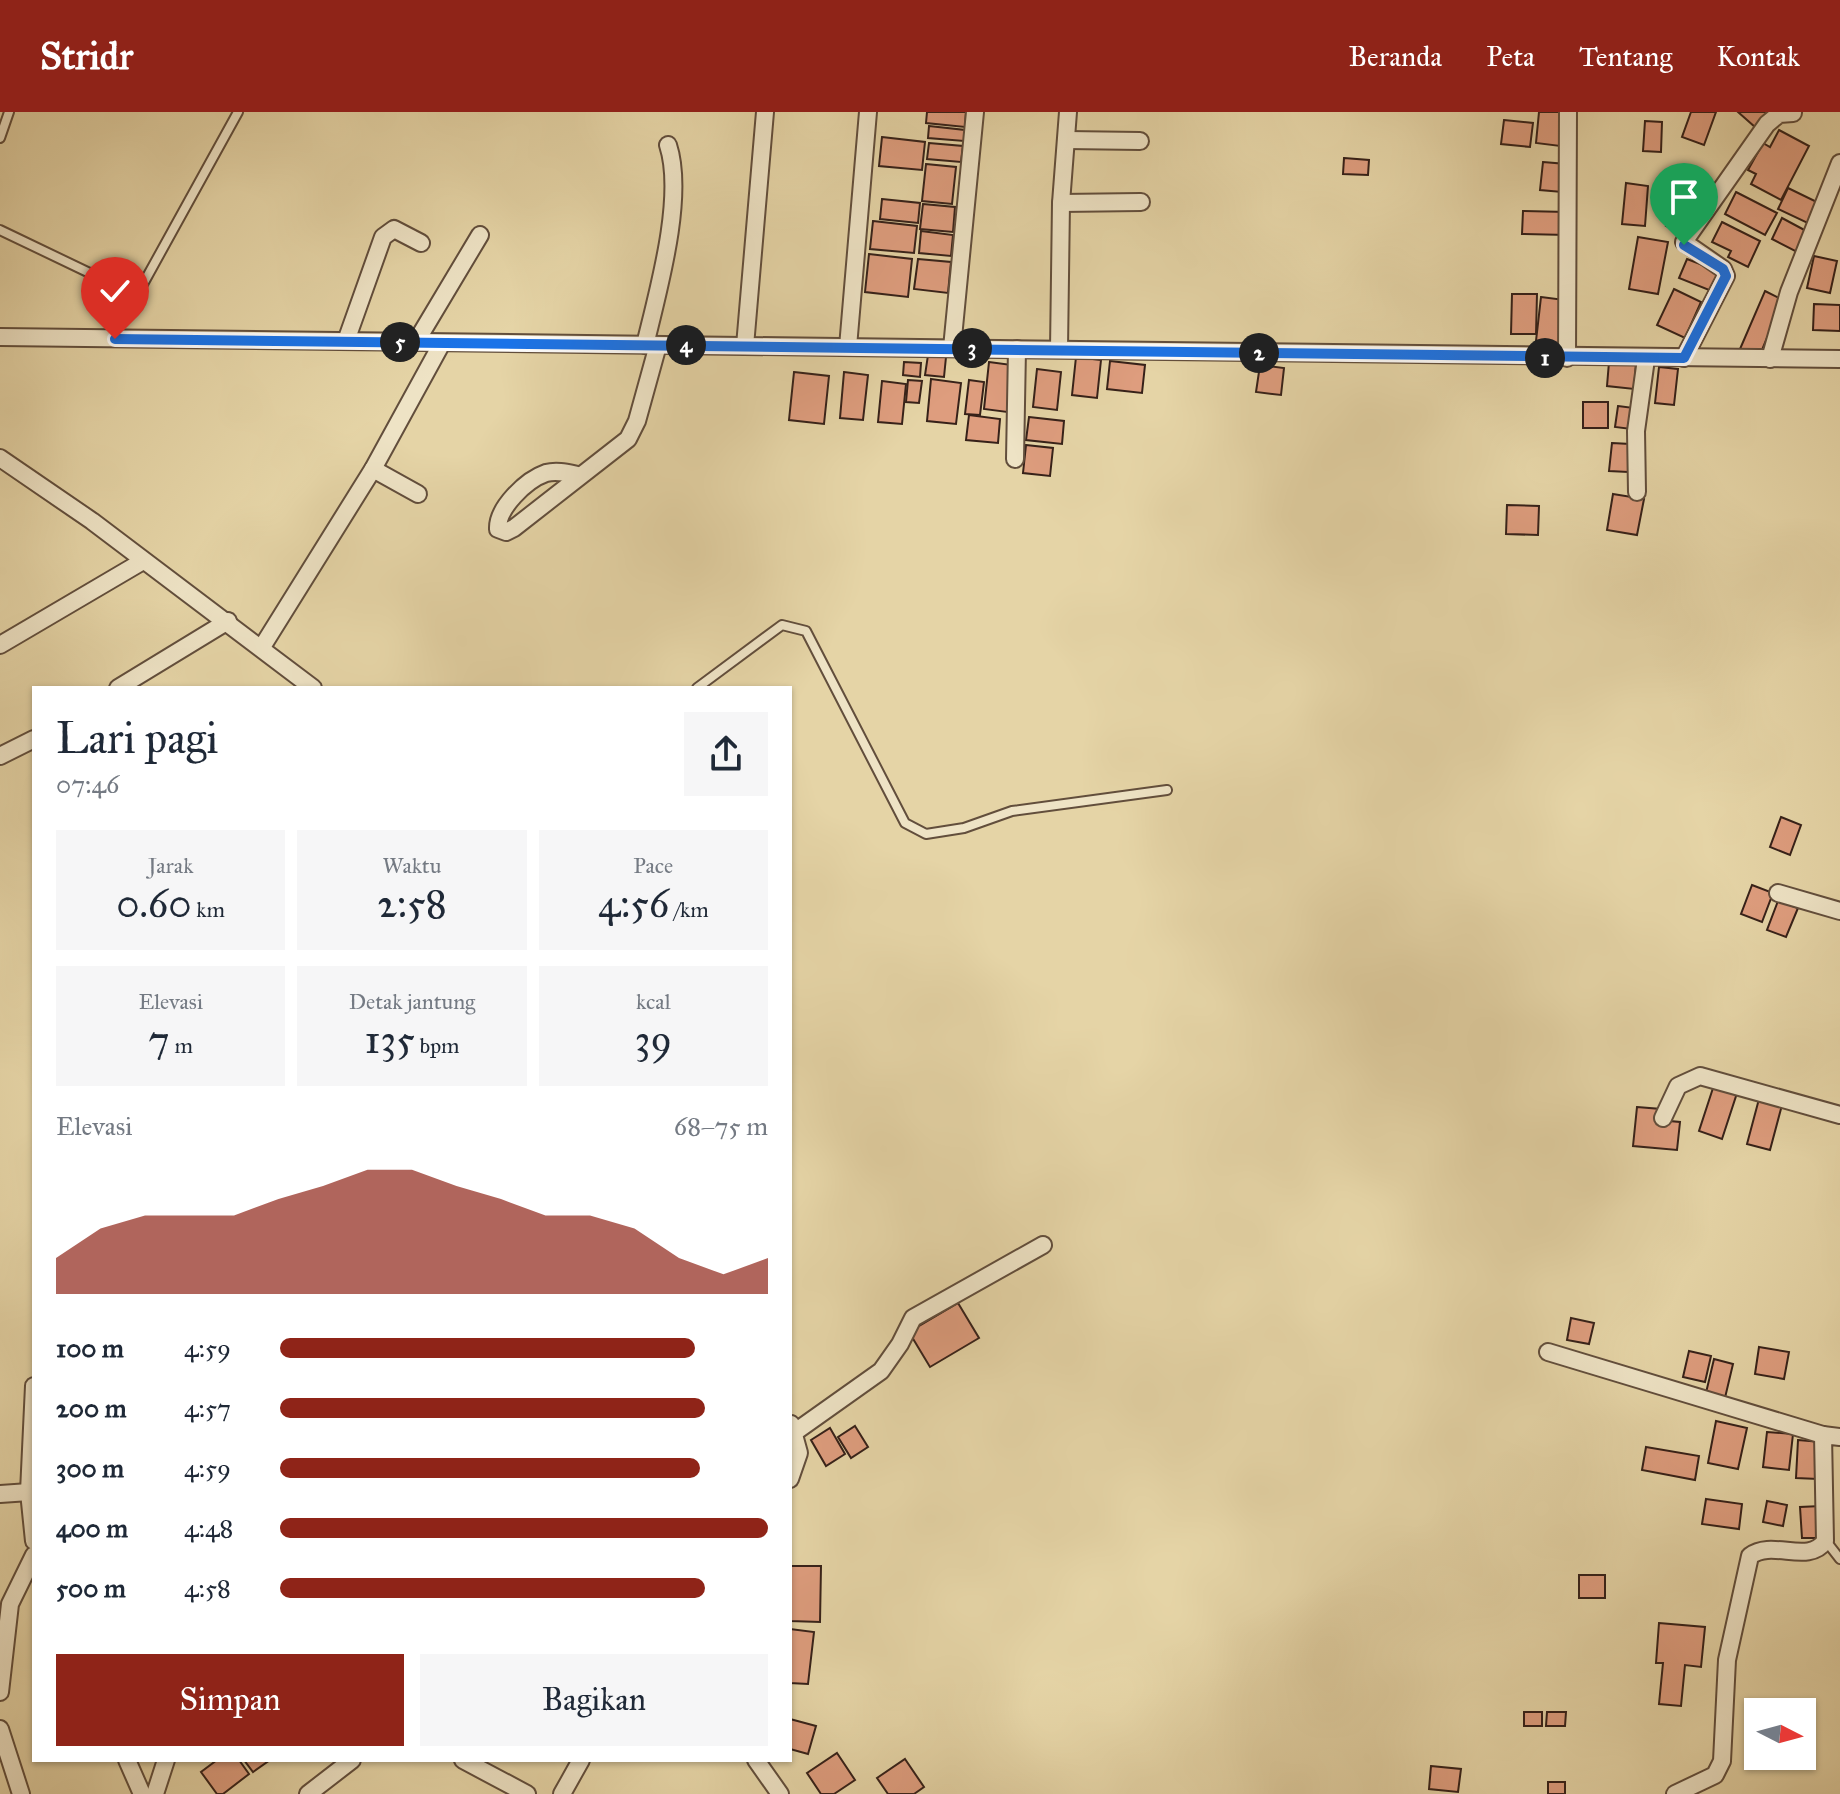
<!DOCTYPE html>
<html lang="id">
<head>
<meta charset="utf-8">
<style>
	:root { --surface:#fff; --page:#f6f6f7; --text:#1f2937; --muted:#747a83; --accent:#8f2418 }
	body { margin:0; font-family:"IM FELL Great Primer",serif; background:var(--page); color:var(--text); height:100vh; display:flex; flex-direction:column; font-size:30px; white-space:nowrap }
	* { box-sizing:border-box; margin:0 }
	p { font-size:26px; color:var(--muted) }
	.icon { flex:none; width:44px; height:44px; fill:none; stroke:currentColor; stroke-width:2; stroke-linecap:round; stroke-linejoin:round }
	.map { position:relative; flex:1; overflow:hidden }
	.side { position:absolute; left:32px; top:574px; width:760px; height:1076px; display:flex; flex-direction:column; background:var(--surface); border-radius:0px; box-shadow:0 2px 6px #0004 }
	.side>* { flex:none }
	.needle { width:52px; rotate:96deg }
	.buttons { position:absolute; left:1744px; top:1586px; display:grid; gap:16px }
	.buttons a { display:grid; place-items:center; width:72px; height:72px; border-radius:0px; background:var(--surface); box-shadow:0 2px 6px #0004; font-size:40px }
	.pin { position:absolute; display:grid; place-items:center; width:68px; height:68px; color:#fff; margin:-82px -34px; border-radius:50% 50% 50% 0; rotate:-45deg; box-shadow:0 0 8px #0007 }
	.pin .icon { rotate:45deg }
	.km { position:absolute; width:40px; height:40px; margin:-20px; border-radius:50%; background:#222; color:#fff; font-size:22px; line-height:40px; text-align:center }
	.round { display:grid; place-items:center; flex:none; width:84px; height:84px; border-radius:0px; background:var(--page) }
	.headline { display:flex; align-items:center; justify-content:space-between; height:136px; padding:0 24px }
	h1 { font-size:44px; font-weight:600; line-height:60px }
	.metrics { display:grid; grid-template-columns:repeat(3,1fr); gap:12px; height:136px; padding:8px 24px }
	.metrics div { display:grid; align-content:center; border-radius:0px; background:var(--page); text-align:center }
	.metrics b { font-size:40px; font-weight:600 }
	.metrics small { font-size:22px; font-weight:400 }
	.metrics p { font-size:22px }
	.chart { height:224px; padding:16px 24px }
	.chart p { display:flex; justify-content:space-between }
	.chart svg { width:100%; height:144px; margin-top:8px; fill:var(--accent); opacity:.7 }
	.button { display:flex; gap:16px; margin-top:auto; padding:16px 24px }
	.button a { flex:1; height:92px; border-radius:0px; background:var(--accent); color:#fff; font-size:32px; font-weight:600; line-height:92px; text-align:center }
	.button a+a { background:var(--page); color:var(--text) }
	ul { padding:0 24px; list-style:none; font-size:26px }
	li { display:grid; grid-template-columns:128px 96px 1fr; align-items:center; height:60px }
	li i { height:20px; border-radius:10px; background:var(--accent) }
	header { display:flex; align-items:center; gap:48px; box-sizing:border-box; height:112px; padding:0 40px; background:var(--accent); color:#fff }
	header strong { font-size:38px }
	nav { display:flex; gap:44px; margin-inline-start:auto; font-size:28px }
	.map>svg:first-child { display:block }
</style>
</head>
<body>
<header>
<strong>Stridr</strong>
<nav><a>Beranda</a><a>Peta</a><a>Tentang</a><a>Kontak</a></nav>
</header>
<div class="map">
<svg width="1840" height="1682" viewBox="0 0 1840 1682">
	<rect width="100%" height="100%" fill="#e5d4a6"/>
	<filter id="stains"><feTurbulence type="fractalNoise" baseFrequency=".0025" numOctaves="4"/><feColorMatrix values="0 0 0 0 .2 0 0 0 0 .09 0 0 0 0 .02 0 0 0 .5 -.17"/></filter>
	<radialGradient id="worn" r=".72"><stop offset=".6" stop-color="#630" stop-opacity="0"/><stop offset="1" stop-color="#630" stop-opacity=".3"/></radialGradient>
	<g fill="#de9d7e" stroke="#362119" stroke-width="2">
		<path d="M927,0H966L965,15L926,11Z"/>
		<path d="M1539,0H1563L1560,34L1536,31Z"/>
		<path d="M1691,0H1716L1704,33L1682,25Z"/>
		<path d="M1738,0H1768L1755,15Z"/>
		<path d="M1504,8L1533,11L1530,35L1501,32Z"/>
		<path d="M1645,9L1662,10L1661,40L1643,39Z"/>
		<path d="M929,14L965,18L964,29L928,26Z"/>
		<path d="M1779,18L1809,34L1781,88L1751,72L1756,62L1748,58L1763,31L1770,35Z"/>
		<path d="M882,25L925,30L922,58L879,54Z"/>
		<path d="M929,31L963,34L961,50L927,47Z"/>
		<path d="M1344,46L1369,48L1368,63L1343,62Z"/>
		<path d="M1543,50L1566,52L1562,80L1540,78Z"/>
		<path d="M926,52L956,55L952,92L922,89Z"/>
		<path d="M1682,63L1706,70L1700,93L1675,86Z"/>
		<path d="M1626,71L1648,74L1645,114L1622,112Z"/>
		<path d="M1788,76L1823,93L1814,114L1778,97Z"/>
		<path d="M1736,80L1777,101L1765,123L1725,102Z"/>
		<path d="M882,87L920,91L918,111L880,107Z"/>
		<path d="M1677,88L1699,97L1688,123L1666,114Z"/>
		<path d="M923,92L955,95L953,120L920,117Z"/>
		<path d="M1523,99L1567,100V123L1522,122Z"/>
		<path d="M1782,106L1810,121L1799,141L1772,127Z"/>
		<path d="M873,109L917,114L914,141L870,137Z"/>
		<path d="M1722,110L1760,129L1748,155L1728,145L1731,139L1712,130Z"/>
		<path d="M921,119L953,123L951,144L919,141Z"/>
		<path d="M1638,125L1668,130L1658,182L1629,177Z"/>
		<path d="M869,142L912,147L908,185L865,180Z"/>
		<path d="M1814,144L1837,149L1830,181L1807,176Z"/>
		<path d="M918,147L951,150L948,181L914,177Z"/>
		<path d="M1687,147L1721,160L1714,180L1679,166Z"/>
		<path d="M1674,177L1701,190L1685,226L1657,213Z"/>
		<path d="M1765,179L1783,188L1759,245L1740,237Z"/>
		<path d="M1512,182H1537L1536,222H1511Z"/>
		<path d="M1541,185L1565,188L1561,232L1536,229Z"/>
		<path d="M1814,192L1840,193V219L1813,218Z"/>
		<path d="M928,243L946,245L944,265L925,263Z"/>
		<path d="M1076,245L1101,248L1097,286L1072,283Z"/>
		<path d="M1110,249L1145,253L1142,281L1107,277Z"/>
		<path d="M904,250L921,251L920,265L903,263Z"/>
		<path d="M989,250L1012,253L1007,300L984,297Z"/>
		<path d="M1609,250L1636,252L1634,277L1607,274Z"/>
		<path d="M1260,253L1284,256L1281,283L1256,280Z"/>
		<path d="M1659,255L1678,257L1674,293L1655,291Z"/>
		<path d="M1037,257L1061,260L1057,298L1033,295Z"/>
		<path d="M794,260L829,264L824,312L789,308Z"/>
		<path d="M844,260L868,263L863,308L840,306Z"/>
		<path d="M931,267L961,271L956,312L927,309Z"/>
		<path d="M908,268L922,269L919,291L906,290Z"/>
		<path d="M969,268L984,270L980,303L965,302Z"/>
		<path d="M882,269L906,272L902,312L878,310Z"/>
		<rect x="1583" y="290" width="25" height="26"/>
		<path d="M1618,294L1634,296L1631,317L1615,315Z"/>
		<path d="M969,303L1000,307L998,331L966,328Z"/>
		<path d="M1029,305L1064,309L1062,332L1026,328Z"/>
		<path d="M1612,331L1630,332L1628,360L1609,359Z"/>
		<path d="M1026,333L1053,336L1050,364L1023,361Z"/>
		<path d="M1613,382L1644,387L1637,423L1607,418Z"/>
		<path d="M1507,393L1539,394L1538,423L1506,422Z"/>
		<path d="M1781,705L1801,713L1790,743L1770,735Z"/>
		<path d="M1752,773L1773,781L1762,810L1741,802Z"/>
		<path d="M1778,789L1798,796L1786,825L1767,818Z"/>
		<path d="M1714,973L1737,981L1722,1027L1699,1019Z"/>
		<path d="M1759,987L1782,993L1770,1038L1747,1032Z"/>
		<path d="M1637,995L1661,997L1659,1008L1680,1010L1677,1038L1633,1034Z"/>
		<path d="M958,1191L979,1226L930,1255L909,1220Z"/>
		<path d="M1571,1206L1594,1211L1589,1232L1567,1228Z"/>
		<path d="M1759,1235L1789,1240L1784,1267L1755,1262Z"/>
		<path d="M1689,1239L1711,1244L1705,1270L1683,1265Z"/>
		<path d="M1714,1247L1733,1252L1724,1290L1705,1285Z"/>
		<path d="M1716,1309L1747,1316L1738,1357L1708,1351Z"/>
		<path d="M855,1314L868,1335L851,1346L838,1325Z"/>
		<path d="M830,1316L845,1342L826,1354L811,1328Z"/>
		<path d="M1767,1320L1793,1322L1789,1358L1763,1355Z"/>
		<path d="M1798,1328L1821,1330L1818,1367L1796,1366Z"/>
		<path d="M1646,1335L1699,1344L1695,1368L1642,1358Z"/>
		<path d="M1706,1387L1742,1392L1739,1417L1702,1412Z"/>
		<path d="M1767,1389L1787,1393L1783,1414L1763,1410Z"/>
		<path d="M1821,1394L1822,1426H1802L1800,1395Z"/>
		<path d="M790,1454H821L820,1510L790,1509Z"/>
		<rect x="1579" y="1463" width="26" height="23"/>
		<path d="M1659,1511L1705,1515L1701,1555L1685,1553L1681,1594L1659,1592L1663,1551H1656Z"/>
		<path d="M790,1517L814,1520L808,1572L790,1571Z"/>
		<rect x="1524" y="1600" width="18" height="14"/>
		<path d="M1547,1600H1566L1565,1614H1546Z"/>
		<path d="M790,1607L816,1614L808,1642L790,1637Z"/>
		<path d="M837,1641L855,1668L834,1682H821L807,1661Z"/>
		<path d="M905,1647L924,1675L914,1682H888L877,1666Z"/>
		<path d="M217,1648H239L249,1662L223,1682H217L201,1660Z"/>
		<path d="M244,1648H270L253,1660Z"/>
		<path d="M1431,1654L1461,1657L1458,1680L1429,1677Z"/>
		<rect x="1548" y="1670" width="17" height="12"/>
	</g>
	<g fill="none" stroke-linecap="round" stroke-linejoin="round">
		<g stroke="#624e3c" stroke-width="12">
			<g id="service">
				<path d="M0,26L9,0"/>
				<path d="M0,118L123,177L142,174L238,0"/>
				<path d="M697,576L782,513L806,519L905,711L926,722L964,716L1012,699L1167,678"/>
				<path d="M1826,1429L1840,1447"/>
			</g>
		</g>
		<g stroke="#624e3c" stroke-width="20">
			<g id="minor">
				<path d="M1067,28L1140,29"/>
				<path d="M1061,91L1141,90"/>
				<path d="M0,225L1840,247"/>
				<path d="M346,229L383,125L394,117L421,131"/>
				<path d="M416,230L480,123"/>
				<path d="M645,233C658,179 685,85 668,33"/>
				<path d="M745,234L765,0"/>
				<path d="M848,235L868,0"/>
				<path d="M952,236L975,0"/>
				<path d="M1059,237L1061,91L1068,0"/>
				<path d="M1567,246L1568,0"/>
				<path d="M1684,246L1726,164L1723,157L1684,130L1767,12L1779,2L1793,1"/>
				<path d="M1770,247L1789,180L1840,51"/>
				<path d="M0,346L92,409L313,576"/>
				<path d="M1015,347L1017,237"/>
				<path d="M373,357L418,382"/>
				<path d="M578,363C568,361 557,358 546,361C526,368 497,396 498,417L506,420L514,416L628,327L637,309L658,233"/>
				<path d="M1637,380L1636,319L1646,247"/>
				<path d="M0,533L143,449"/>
				<path d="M262,535L373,357L442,231"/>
				<path d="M118,576L228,509"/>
				<path d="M0,644L34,627"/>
				<path d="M1778,781L1840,799"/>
				<path d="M1663,1006L1678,974L1700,964L1840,1003"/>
				<path d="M1548,1240L1823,1323"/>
				<path d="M34,1274L29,1380L34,1429"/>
				<path d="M795,1320L881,1259L900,1232L913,1206L1043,1133"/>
				<path d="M790,1367L799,1341L791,1312"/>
				<path d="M0,1382L29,1380"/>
				<path d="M0,1580L10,1492L34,1443"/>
				<path d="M0,1617L21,1682"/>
				<path d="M127,1648L142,1682"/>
				<path d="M463,1648L527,1682"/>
				<path d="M756,1648L780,1682"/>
				<path d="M155,1682L166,1648"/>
				<path d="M308,1682L352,1648"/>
				<path d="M562,1682L581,1648"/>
				<path d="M1675,1682L1715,1663L1722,1649L1727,1548L1750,1444C1772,1427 1809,1453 1825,1429L1823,1323L1840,1325"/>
			</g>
		</g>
		<use href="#service" stroke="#eee3c5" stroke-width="8"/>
		<use href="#minor" stroke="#eee3c5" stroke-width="16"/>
	</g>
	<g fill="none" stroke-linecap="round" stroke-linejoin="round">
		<g stroke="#fff" stroke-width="16">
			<path id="route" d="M115,227L1684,246L1726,164L1723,157L1684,133"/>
		</g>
		<use href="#route" stroke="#1a73e8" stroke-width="10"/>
	</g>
	<rect width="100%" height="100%" filter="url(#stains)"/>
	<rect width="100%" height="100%" fill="url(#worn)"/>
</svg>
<div class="buttons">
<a><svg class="needle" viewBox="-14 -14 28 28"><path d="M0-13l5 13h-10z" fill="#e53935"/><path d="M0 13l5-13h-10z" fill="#747a83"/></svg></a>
</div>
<div class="pin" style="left:1684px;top:133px;background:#1e9e55"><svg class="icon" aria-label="arrive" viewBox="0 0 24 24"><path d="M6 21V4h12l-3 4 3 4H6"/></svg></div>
<div class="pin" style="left:115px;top:227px;background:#d93025"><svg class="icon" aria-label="check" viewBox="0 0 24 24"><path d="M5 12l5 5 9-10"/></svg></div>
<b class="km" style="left:1545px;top:246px">1</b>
<b class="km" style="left:1259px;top:241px">2</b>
<b class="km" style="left:972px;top:236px">3</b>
<b class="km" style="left:686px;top:233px">4</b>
<b class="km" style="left:400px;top:230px">5</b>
<section class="side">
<div class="headline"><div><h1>Lari pagi</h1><p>07:46</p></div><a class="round"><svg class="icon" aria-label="share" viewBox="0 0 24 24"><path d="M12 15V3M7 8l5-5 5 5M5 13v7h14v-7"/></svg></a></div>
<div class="metrics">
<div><p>Jarak</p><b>0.60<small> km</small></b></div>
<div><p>Waktu</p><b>2:58</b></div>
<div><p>Pace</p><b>4:56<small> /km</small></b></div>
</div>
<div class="metrics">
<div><p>Elevasi</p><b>7<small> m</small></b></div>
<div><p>Detak jantung</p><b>135<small> bpm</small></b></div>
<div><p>kcal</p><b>39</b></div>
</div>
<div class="chart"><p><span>Elevasi</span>68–75 m</p>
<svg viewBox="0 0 160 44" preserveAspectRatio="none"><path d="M0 44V33L10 24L20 20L30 20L40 20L50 15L60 11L70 6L80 6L90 11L100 15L110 20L120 20L130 24L140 33L150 38L160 33V44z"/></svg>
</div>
<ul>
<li><b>100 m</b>4:59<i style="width:85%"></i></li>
<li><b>200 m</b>4:57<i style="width:87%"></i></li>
<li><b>300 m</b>4:59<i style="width:86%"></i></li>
<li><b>400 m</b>4:48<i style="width:100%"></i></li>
<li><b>500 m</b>4:58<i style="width:87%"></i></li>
</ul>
<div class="button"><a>Simpan</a><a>Bagikan</a></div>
</section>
</div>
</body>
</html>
